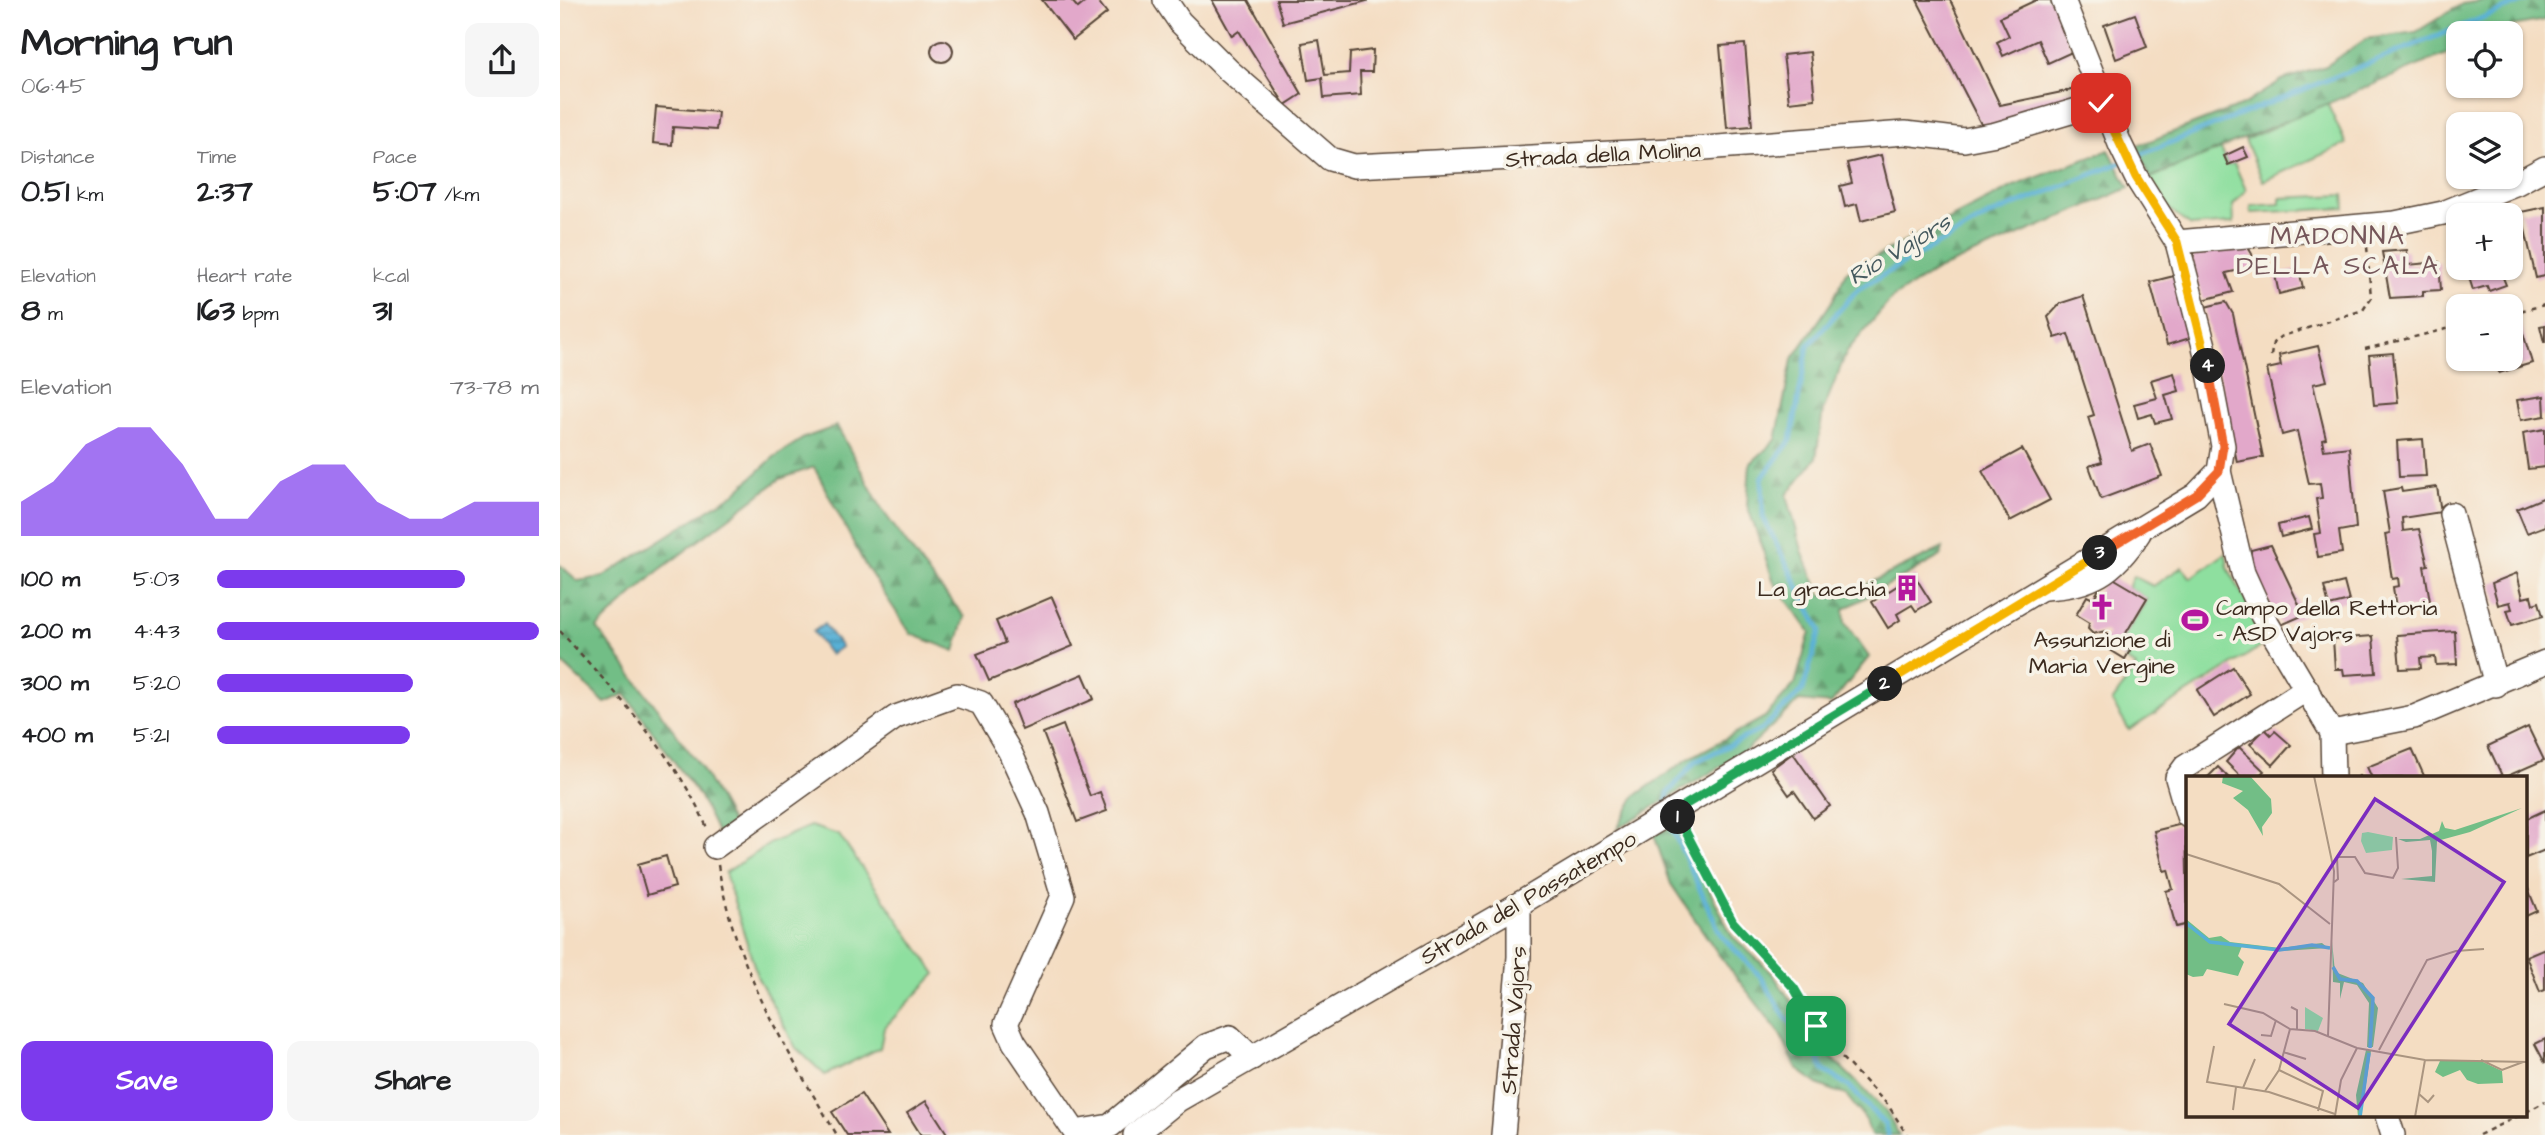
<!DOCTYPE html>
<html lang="en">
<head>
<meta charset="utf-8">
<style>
	:root { --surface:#fff; --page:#f6f6f6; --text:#202124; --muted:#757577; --accent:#7c3aed }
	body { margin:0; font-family:"Architects Daughter",sans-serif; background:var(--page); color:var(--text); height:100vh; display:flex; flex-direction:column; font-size:26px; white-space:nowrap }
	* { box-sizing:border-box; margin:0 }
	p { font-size:23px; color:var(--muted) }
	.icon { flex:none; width:38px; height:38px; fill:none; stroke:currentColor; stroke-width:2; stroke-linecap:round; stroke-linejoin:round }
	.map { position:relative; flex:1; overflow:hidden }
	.side { display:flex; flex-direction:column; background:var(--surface); width:560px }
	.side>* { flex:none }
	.controls { position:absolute; left:1886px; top:21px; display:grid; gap:14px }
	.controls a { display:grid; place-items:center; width:77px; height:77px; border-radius:14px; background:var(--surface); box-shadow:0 2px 5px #0004; font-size:35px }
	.pin { position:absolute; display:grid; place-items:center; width:60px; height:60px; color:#fff; margin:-30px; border-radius:14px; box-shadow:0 4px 10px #0006 }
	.km { position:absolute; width:35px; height:35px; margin:-18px; border-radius:50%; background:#222; color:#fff; font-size:19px; line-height:35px; text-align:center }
	.round { display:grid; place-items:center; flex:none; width:74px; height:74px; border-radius:14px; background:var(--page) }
	.summary { display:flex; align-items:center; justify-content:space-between; height:119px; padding:0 21px }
	h1 { font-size:38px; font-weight:700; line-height:52px }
	.stats { display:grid; grid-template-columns:repeat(3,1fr); gap:10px; height:119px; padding:7px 21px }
	.stats div { display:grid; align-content:center }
	.stats b { font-size:30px; font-weight:700 }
	.stats small { font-size:19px; font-weight:400 }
	.stats p { font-size:19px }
	.chart { height:196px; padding:14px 21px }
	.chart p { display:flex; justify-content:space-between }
	.chart svg { width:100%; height:126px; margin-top:7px; fill:var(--accent); opacity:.7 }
	.action { display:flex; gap:14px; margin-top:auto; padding:14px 21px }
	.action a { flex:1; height:80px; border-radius:14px; background:var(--accent); color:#fff; font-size:28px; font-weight:700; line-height:80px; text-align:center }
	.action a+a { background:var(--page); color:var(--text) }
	ul { padding:0 21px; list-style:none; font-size:23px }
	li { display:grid; grid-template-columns:112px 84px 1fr; align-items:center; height:52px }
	li i { height:18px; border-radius:9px; background:var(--accent) }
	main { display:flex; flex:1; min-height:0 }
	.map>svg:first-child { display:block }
</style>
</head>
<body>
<main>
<section class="side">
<div class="summary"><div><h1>Morning run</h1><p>06:45</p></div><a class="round"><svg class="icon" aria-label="share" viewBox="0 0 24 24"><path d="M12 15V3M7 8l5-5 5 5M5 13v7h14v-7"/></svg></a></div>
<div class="stats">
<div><p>Distance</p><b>0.51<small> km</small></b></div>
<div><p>Time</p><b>2:37</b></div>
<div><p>Pace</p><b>5:07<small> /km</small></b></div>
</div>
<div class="stats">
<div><p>Elevation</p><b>8<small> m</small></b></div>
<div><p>Heart rate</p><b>163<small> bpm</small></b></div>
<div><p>kcal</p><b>31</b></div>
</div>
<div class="chart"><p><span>Elevation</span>73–78 m</p>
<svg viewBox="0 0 160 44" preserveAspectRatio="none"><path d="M0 44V32L10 25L20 12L30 6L40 6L50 19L60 38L70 38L80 25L90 19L100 19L110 32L120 38L130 38L140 32L150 32L160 32V44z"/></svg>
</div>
<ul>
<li><b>100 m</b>5:03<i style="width:77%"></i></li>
<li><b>200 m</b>4:43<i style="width:100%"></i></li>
<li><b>300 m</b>5:20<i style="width:61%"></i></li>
<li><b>400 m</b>5:21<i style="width:60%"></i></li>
</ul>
<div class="action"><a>Save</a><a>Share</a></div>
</section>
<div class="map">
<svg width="1985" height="1135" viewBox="0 0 1985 1135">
	<defs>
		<pattern id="forest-firs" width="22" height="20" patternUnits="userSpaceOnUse" patternTransform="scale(1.75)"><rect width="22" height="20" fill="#72be86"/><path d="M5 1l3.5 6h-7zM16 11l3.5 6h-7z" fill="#5f9b6d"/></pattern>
		<pattern id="water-rules" width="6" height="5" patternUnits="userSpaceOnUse" patternTransform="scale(1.75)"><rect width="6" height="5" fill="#58b0d5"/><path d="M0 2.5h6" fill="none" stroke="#4a8fac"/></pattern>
	</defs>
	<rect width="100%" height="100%" fill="#f7f3e8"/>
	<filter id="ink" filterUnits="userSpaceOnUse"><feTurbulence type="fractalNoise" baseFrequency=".0143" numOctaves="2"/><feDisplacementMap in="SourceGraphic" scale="14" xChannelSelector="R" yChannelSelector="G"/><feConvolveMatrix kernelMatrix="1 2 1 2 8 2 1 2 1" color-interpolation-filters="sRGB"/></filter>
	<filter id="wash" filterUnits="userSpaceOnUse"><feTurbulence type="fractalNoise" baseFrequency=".00686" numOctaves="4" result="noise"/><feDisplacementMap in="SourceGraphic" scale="28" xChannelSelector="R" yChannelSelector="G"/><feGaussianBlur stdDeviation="1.57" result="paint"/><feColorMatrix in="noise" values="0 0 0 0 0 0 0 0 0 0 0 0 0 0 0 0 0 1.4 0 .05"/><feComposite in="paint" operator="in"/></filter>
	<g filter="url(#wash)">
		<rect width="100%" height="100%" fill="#f4ddc2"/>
		<g fill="#8edf9f" stroke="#64845e" stroke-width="2">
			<path d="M1767,103L1786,144L1703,181L1685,140Z"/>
			<path d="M1661,149L1668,165L1674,163L1686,190L1673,205L1674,223L1631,226L1609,209L1590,178Z"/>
			<path d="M1784,195L1785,208L1691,213V206L1720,204V198Z"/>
			<path d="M1666,553L1668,568L1708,642L1569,730L1552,702L1576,667L1565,659L1571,649L1560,643L1587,599L1568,587L1573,576L1593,586L1622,567L1631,578Z"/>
			<path d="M250,826L279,835L376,974L324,1028L320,1048L265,1075L236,1048L198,978L165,873L211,843Z"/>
		</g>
		<g fill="url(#forest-firs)" stroke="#567452" stroke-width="2">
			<path d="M1927,0H1985V20L1952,26L1945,33H1899V53L1893,51L1590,178L1577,146L1685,104L1722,80L1766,66L1806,39L1856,32L1902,4Z"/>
			<path d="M1549,150L1569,188L1377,270L1332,298L1287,351L1263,411L1256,458L1227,495L1243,554L1260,594L1280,597L1383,548L1381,556L1284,609L1285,623L1309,657L1271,704L1239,701L1183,753L1057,829L1075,796L1128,759L1205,717L1235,684L1250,632L1214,582L1187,505L1190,464L1216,440L1232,360L1273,300L1286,272L1454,186Z"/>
			<path d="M277,426L323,511L371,577L405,617L395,651L351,634L305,565L254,467L220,479L97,572L37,628L141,767L173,825L158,834L140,797L65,694L45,703L0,661V565L18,581L42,577L175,493L214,457L244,438Z"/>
			<path d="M1116,822L1172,936L1212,973L1263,1049L1325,1110L1339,1135H1311L1306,1120L1286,1095L1259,1085L1238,1070L1219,1032L1159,955L1111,884L1094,835Z"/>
		</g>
		<path fill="url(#water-rules)" stroke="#4a6d7a" stroke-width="2" d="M264,624L281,647L270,655L253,632Z"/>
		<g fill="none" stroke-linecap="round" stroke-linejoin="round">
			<g stroke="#58b0d5" stroke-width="5">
				<path d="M1572,158L1967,0"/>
				<path d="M1106,807L1108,793L1135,762L1202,729L1243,690L1260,630L1203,517L1202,478L1231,440L1248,346L1298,289L1430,215L1563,162"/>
				<path d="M1108,820L1161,935L1201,977L1225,1017L1253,1045L1263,1070L1289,1086L1325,1125L1328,1135"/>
			</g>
		</g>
		<g id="blocks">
			<g fill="#e2a8ca">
				<path d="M482,0H511L518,8L528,0H537L547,13L513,40Z"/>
				<path d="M652,0H688L742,94L725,105L679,31L672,36Z"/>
				<path d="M716,0H807V1L723,23Z"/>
				<path d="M1357,0H1390L1440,105L1521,88L1525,100L1424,130Z"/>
				<path d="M1476,0H1493L1512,52L1488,63L1478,40L1443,56L1437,42L1449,36L1440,17Z"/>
				<path d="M1575,14L1587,47L1556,59L1544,25Z"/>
				<path d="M759,40L765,75L789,73L790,53L813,50L812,72H800L801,95L764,98L762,78L748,80L742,43Z"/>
				<circle cx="382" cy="51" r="11"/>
				<path d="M1185,44L1192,126L1167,128L1160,46Z"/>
				<path d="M1250,52L1255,99L1229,102L1223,55Z"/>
				<path d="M96,107L158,112L156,130L113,127L112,145L93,143Z"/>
				<path d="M1683,147L1688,157L1668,165L1664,156Z"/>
				<path d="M1321,155L1335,212L1301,221L1297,204L1285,207L1280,186L1292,183L1287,163Z"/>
				<path d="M1985,207V276L1976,278L1961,212Z"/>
				<path d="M1686,244L1692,254L1694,267L1666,273L1673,292L1643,300L1632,263L1635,250Z"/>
				<path d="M1847,250L1848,265L1879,262L1881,290L1863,291V296L1830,298L1822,252Z"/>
				<path d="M1906,268H1949L1951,272L1942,275L1946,285L1929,291L1927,286L1913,290Z"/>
				<path d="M1739,270L1743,288L1719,294L1715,275Z"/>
				<path d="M1614,276L1630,338L1607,345L1590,282Z"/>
				<path d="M1523,296L1572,451L1590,444L1602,476L1541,499L1529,466L1542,462L1528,417L1534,415L1508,334L1495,338L1488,317L1501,303Z"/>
				<path d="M1666,302L1673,314L1703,457L1677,462L1645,307Z"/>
				<path d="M1985,325V342H1984L1980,326Z"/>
				<path d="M1961,326L1972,363L1939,373L1935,359H1951V329Z"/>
				<path d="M1758,346L1767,381L1753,384L1766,438L1762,439L1764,450L1789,447L1796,528L1779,531L1782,553L1758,557L1754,534L1761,533L1756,499L1762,498L1760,483L1749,484L1737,431L1722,435L1707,369L1721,366L1719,355Z"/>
				<path d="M1833,353L1838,403L1814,405L1809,355Z"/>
				<path d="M1614,373L1619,391L1605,395L1612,419L1595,423L1592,414L1578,418L1574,404L1597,398L1591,380Z"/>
				<path d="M1984,396L1985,416L1961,420L1957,400Z"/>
				<path d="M1985,429V467L1968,469L1963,433Z"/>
				<path d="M1863,439L1866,476L1839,477L1837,441Z"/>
				<path d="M1462,449L1490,500L1450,521L1422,471Z"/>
				<path d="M1877,487L1881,512L1842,518L1843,531L1859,529L1868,565L1864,566L1871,607L1836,609L1833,587L1839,586L1838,578L1832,579L1825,534L1830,533L1823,491L1841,488L1842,492Z"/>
				<path d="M1985,497V526L1967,533L1957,509Z"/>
				<path d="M1749,517L1752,529L1721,537L1718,525Z"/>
				<path d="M1711,545L1744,615L1721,625L1690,566L1691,550Z"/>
				<path d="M1957,573L1963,598L1971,596L1973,604L1979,602L1983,616L1952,625L1947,610L1952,609L1950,602L1938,605L1932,583Z"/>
				<path d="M1354,575L1371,602L1356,611L1352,605L1337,614L1340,620L1328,628L1312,602Z"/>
				<path d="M1548,575L1587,598L1560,643L1571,649L1565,659L1542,645L1548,634L1545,631L1533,634L1528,629L1529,623L1516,615L1527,596L1533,599Z"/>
				<path d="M1784,582L1789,601L1769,606L1764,587Z"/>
				<path d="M492,597L513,646L429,681L417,654L445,643L436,621Z"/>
				<path d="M1895,631L1897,664L1876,665L1875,657L1860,658L1861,668L1840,669L1837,635Z"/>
				<path d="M1813,636L1816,673L1784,675L1783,669H1775L1773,639Z"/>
				<path d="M1673,667L1690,694L1654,717L1637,690Z"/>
				<path d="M523,674L534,699L462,730L452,704Z"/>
				<path d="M503,725L530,796L540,792L547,811L517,822L483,733Z"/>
				<path d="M1968,727L1984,760L1943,778L1928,746Z"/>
				<path d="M1705,729L1711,735L1715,731L1731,745L1713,765L1690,744Z"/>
				<path d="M1679,747L1704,771L1697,778H1682L1666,762Z"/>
				<path d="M1852,749L1865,778H1812L1807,767Z"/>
				<path d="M1233,753L1270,806L1253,818L1234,791L1229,795L1211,769Z"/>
				<path d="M1658,767L1669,778H1647Z"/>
				<path d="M1985,810V850L1966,858V819Z"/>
				<path d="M1626,823L1628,924L1616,927L1606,891L1613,889L1608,870L1604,871L1594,831Z"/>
				<path d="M106,856L115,887L87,895L78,864Z"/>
				<path d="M1966,884L1977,911L1966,916Z"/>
				<path d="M1985,948V990L1980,992L1966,956Z"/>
				<path d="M1985,1039V1063L1975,1044Z"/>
				<path d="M301,1094L328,1135H287L272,1112Z"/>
				<path d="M366,1101L388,1135H361L347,1113Z"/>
			</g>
		</g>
	</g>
	<g filter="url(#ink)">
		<use href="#blocks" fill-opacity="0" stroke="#574537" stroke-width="2"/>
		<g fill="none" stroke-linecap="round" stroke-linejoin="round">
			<g stroke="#574537" stroke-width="26">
				<g id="minor">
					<path d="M605,0L620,22L668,70L770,159L794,166L1131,149L1345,133L1404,140L1436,134L1541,103"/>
					<path d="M1617,242L1835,223L1883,213L1957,183L1985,168"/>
					<path d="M1659,471L1683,573L1702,615L1772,733L1773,778"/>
					<path d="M1891,514L1936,685"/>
					<path d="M1485,588C1531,586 1554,572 1579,533"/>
					<path d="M1772,733L1854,717L1985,662"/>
					<path d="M1628,816L1617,778L1625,767L1747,689"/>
					<path d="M155,847L336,717L397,695L421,703L450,752L478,813L503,896L446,1024L454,1042L515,1132L550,1126L646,1046L670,1037L692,1058"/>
					<path d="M1827,1116L1833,1135"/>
					<path d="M575,1135L618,1100L959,904L1636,495L1659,471L1663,446L1644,346L1617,242L1576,177L1560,144L1503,0"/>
					<path d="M943,1135L959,957V904"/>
				</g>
			</g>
			<g stroke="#574537" stroke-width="2.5" stroke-dasharray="5 5" stroke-linecap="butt">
				<path d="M1951,313L1985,305"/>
				<path d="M1805,349L1899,326"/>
				<path d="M1711,356L1713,343L1720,337L1803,310L1811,298L1807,246"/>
				<path d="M0,631C51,688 118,757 147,828"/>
				<path d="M1799,778V775"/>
				<path d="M1124,829L1173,922L1234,988L1278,1054L1328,1105L1347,1135"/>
				<path d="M158,865C175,968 224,1046 277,1135"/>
				<path d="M1966,1112L1985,1102"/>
				<path d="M1919,1135L1958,1116"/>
			</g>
			<use href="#minor" stroke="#fff" stroke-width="23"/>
		</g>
	</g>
	<g fill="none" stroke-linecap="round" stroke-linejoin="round" filter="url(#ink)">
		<g stroke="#fff" stroke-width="14">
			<path id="split-1" d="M1118,817L1173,922L1234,988L1256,1026"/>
		</g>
		<g stroke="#fff" stroke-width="14">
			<path id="split-2" d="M1118,817L1115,811L1325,684"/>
		</g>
		<g stroke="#fff" stroke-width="14">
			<path id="split-3" d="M1325,684L1540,553"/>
		</g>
		<g stroke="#fff" stroke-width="14">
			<path id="split-4" d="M1540,553L1636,495L1659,471L1663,446L1648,366"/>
		</g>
		<g stroke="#fff" stroke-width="14">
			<path id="split-5" d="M1541,103L1576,177L1617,242L1648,366"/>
		</g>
		<use href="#split-1" stroke="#22a559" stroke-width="9"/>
		<use href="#split-2" stroke="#22a559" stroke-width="9"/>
		<use href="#split-3" stroke="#f5b400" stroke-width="9"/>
		<use href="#split-4" stroke="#f0652b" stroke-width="9"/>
		<use href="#split-5" stroke="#f5b400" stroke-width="9"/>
	</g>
	<defs>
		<g id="building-bare" transform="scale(2.1)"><path d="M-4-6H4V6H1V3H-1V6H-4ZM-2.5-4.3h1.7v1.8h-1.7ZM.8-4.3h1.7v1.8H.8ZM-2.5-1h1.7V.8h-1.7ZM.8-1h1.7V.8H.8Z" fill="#b5179e" stroke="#f7f3e8" stroke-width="2.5" paint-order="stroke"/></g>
		<g id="church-bare" transform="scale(2.1)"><path d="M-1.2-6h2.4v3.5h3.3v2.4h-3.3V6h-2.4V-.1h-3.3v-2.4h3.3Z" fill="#b5179e" stroke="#f7f3e8" stroke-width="2.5" paint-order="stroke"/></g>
		<g id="stadium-bare" transform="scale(2.1)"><path d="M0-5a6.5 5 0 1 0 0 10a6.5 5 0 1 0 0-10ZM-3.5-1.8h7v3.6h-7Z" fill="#b5179e" stroke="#f7f3e8" stroke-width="2.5" paint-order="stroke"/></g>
	</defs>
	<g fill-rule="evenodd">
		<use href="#building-bare" x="1347" y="588"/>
		<use href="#church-bare" x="1542" y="607"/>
		<use href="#stadium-bare" x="1635" y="620"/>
	</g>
	<g text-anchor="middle" stroke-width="7" stroke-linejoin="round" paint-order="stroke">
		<g font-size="23" fill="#3b2a1e" stroke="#f7f3e8">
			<text transform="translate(1043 154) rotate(-3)" y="8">Strada della Molina</text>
			<text transform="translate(968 897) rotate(-30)" y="8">Strada del Passatempo</text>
			<text transform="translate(953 1020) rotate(-86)" y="8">Strada Vajors</text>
		</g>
		<g font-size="23" fill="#3b2a1e" stroke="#f7f3e8" text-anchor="end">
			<text x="1326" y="596">La gracchia</text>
			<text x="1656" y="615" text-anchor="start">Campo della Rettoria<tspan x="1656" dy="26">- ASD Vajors</tspan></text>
			<text x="1542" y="647" text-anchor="middle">Assunzione di<tspan x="1542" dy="26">Maria Vergine</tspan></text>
		</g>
		<g font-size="24" font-style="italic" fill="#45595e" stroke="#f7f3e8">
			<text transform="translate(1339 249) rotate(-31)" y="8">Rio Vajors</text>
		</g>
		<g font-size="26" letter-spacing="2" fill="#75565a" stroke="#f7f3e8">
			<text x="1778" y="244">MADONNA<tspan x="1778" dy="30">DELLA SCALA</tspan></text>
		</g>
	</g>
	<g transform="translate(1626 776)">
		<rect width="341" height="341" fill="#f4ddc2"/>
		<path d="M182,56L207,61L206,74L180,77L175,65L176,57ZM119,231L137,242L132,255L119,253Z" fill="#8edf9f"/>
		<path d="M37,0H64L85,23L86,37L76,51L77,60L62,34L47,22L57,15L36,7ZM336,32L284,56L251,65L249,106L215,103L246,100V75L244,64L220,66L212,63H234L253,55L256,45L259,52L269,54ZM0,143L23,162L35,160L44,166L94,172L136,167L142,172L94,175L56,170L52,180L58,186L52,200L21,193L17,200L7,201L0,198ZM146,165L149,196L177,207L192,232L187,271H181L183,227L171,209L158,206L154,223V207L147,206ZM180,274L185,275L175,341H172L170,319ZM254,285H295L316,295L317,307L292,308L281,304L274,294L257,301L249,296Z" fill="#72be86"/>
		<path fill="none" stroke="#58b0d5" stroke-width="3.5" d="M0,147L24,166L93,174L126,169L144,172M147,191L154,203L171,205L187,222L184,272M174,341L183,277"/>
		<path fill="none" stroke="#aa9580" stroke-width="2" d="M128,0L148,95L142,260M0,78L93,108L144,148M147,107L152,103L151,81H169L179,97L207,102L212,92L210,61M38,228L77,237L104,253L129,255L171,272L239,284L342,286M105,231L111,234V254M75,259L85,260L90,244M28,270L21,306L83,316L149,338M193,274L241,184L270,175L298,173M97,276L120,283M295,284L316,294L337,286M93,294L137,315L132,335M57,312L69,283M79,315L93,294L104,253M233,318L242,326L248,319M47,334L50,311M149,340L155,304L171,272M229,341L239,284"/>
		<path fill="#7b2cbf" fill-opacity="0.15" stroke="#7b2cbf" stroke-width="3.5" d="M189,23L318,106L172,332L43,248Z"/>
		<rect width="341" height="341" fill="none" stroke="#3b2a1e" stroke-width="3.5"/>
	</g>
</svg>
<div class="controls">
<a><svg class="icon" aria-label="locate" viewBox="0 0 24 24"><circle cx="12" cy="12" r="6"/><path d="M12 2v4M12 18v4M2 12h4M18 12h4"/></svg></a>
<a><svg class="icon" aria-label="layers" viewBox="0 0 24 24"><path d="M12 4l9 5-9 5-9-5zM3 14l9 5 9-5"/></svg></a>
<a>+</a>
<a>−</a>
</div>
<div class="pin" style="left:1256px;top:1026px;background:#1e9e55"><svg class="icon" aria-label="arrive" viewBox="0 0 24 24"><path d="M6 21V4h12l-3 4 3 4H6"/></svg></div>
<div class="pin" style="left:1541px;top:103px;background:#d93025"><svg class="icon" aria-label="check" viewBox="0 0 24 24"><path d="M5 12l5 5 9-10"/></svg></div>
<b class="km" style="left:1118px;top:817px">1</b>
<b class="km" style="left:1325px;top:684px">2</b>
<b class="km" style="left:1540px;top:553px">3</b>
<b class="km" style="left:1648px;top:366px">4</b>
</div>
</main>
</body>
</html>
